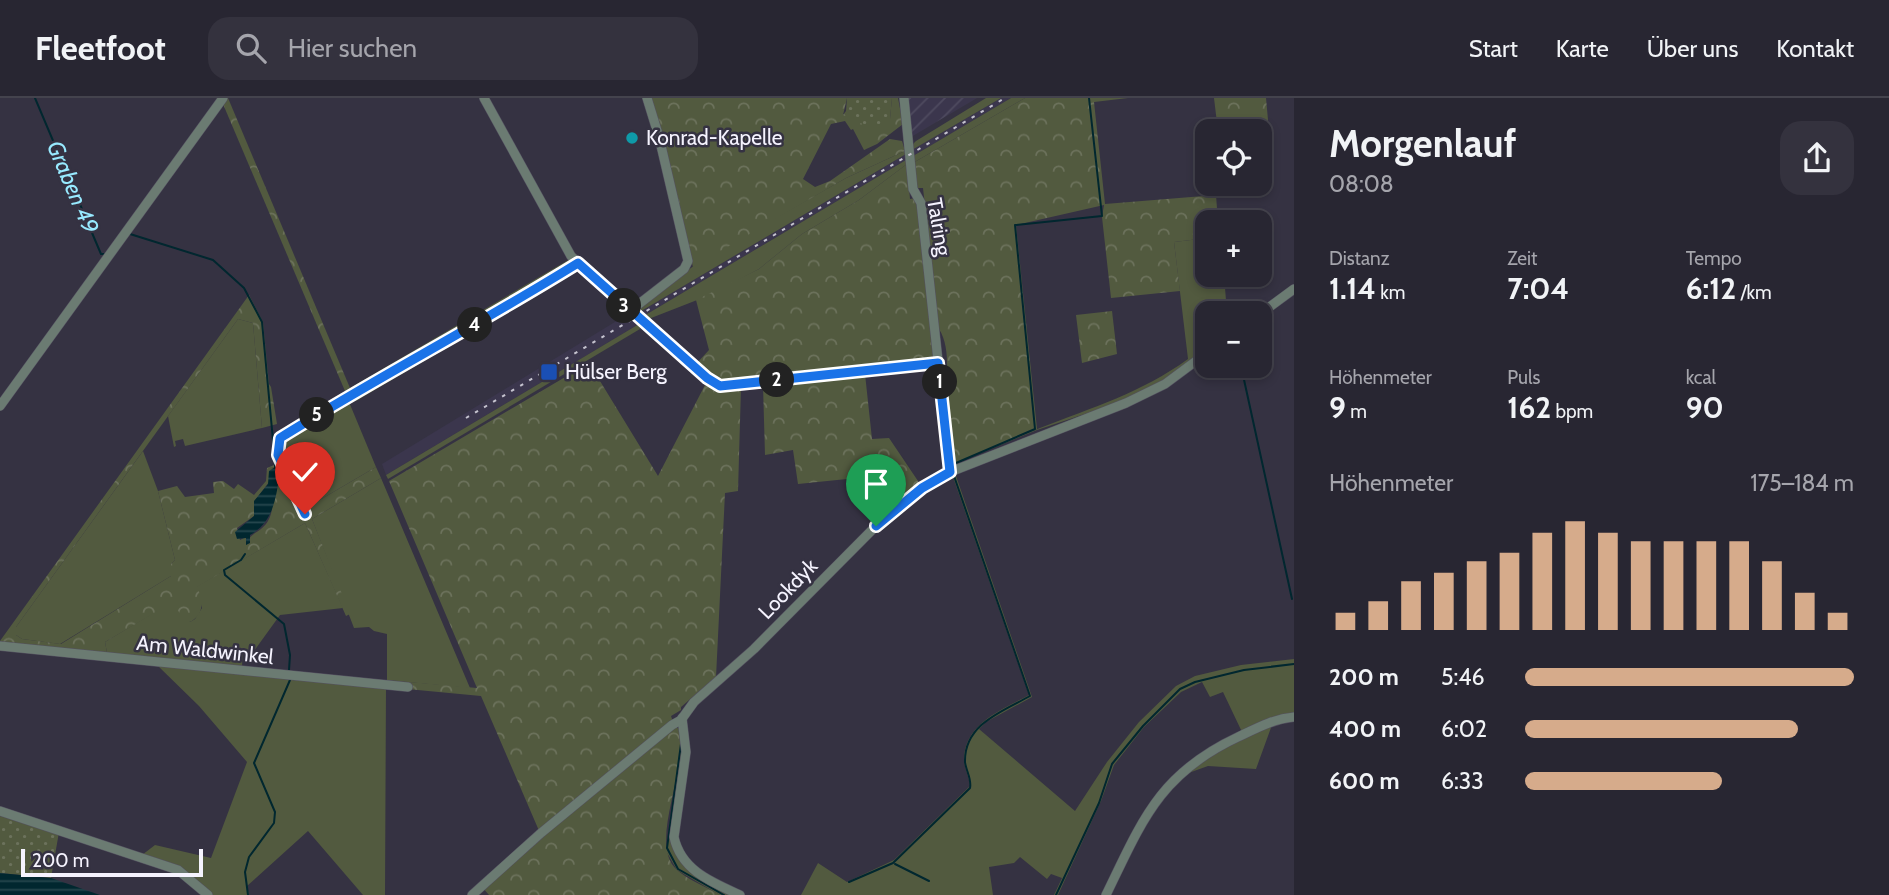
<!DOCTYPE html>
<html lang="de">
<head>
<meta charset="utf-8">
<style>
	:root { --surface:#282632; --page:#34323e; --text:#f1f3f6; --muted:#a5a5ac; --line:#44434d; --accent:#d6ab8b }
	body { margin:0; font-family:Cabin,sans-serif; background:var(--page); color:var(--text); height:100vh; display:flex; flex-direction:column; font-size:26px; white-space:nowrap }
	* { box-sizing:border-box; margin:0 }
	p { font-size:23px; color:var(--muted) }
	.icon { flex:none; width:38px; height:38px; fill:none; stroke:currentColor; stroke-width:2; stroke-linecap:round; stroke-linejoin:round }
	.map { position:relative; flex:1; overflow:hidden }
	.drawer { display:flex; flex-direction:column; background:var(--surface); width:595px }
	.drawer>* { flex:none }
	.controls { position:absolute; left:1195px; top:21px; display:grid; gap:14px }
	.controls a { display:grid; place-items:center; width:77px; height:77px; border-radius:14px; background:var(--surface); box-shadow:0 4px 10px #0003,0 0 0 2px var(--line); font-size:35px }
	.scale { position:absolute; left:21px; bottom:18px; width:182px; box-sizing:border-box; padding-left:7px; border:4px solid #f5f3fe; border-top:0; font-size:19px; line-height:24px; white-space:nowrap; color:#f5f3fe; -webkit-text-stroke:5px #353242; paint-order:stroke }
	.pin { position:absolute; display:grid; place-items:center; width:60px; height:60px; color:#fff; margin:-72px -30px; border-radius:50% 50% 50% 0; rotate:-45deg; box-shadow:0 0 7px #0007 }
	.pin .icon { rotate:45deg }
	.km { position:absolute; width:35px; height:35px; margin:-18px; border-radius:50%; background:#222; color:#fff; font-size:19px; line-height:35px; text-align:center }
	.round { display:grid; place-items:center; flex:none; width:74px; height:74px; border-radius:21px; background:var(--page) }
	.headline { display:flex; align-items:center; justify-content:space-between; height:119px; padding:0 35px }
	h1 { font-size:38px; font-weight:700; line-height:52px }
	.metrics { display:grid; grid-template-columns:repeat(3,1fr); gap:10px; height:119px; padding:7px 35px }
	.metrics div { display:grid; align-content:center }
	.metrics b { font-size:30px; font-weight:700 }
	.metrics small { font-size:19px; font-weight:400 }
	.metrics p { font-size:19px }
	.chart { height:196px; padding:14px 35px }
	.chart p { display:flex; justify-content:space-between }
	.chart svg { width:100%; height:126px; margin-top:7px; stroke:var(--accent); stroke-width:6 }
	ul { padding:0 35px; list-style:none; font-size:23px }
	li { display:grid; grid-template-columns:112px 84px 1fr; align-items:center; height:52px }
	li i { height:18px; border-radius:9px; background:var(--accent) }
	header { display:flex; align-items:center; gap:42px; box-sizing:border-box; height:98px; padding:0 35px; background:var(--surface); border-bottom:2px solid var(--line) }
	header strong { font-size:33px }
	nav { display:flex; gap:38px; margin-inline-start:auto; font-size:24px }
	.search { width:490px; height:63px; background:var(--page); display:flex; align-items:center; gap:18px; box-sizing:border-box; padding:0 24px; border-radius:21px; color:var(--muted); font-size:26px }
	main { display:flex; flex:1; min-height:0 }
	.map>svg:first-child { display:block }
</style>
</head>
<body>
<header>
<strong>Fleetfoot</strong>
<div class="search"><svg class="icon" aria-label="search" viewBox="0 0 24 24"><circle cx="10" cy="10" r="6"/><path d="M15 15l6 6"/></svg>Hier suchen</div>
<nav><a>Start</a><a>Karte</a><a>Über uns</a><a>Kontakt</a></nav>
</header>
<main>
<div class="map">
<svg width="1294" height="797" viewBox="0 0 1294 797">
	<defs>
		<pattern id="industrial-furrows" width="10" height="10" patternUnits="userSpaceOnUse" patternTransform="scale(1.75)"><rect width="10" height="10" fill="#3b364d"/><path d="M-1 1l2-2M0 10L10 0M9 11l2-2" fill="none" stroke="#4e4a5f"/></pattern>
		<pattern id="forest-crowns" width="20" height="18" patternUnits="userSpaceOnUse" patternTransform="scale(1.75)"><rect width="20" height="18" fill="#525a3f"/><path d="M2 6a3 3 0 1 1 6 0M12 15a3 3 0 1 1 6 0" fill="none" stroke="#6c725c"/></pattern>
		<pattern id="park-dots" width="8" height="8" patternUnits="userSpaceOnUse" patternTransform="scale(1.75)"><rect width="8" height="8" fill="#525a3f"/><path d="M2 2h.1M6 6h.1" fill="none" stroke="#6c725c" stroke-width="1.8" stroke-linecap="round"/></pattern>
		<pattern id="water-rules" width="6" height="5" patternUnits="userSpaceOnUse" patternTransform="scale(1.75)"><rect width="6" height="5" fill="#01272f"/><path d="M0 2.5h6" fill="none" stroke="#27474e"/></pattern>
	</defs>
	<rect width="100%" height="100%" fill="#353242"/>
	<g fill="#3b364d">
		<path d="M1001,0H1011L913,58L912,52Z"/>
		<path d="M906,56V62L642,219L638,215Z"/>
		<path d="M628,216L639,226L386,377L382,366Z"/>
	</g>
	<path fill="url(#industrial-furrows)" d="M907,0H977L911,39Z"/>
	<g fill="#525a3f">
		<path d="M986,0H1001L912,52V47L916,43Z"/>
		<path d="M1011,0H1025L913,65V58Z"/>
		<path d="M905,53L906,56L638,215L635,213L700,163L846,80Z"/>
		<path d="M906,62L907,66L859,102L802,136L759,171L710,197L646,222L642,219Z"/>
		<path d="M1207,140L1208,177H1224L1227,215H1208L1207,252L1161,286L1121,304L1037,332L954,366C983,354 1011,341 1040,330C1093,309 1141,295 1188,261L1174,144Z"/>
		<path d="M570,161L579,172L356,303L350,290Z"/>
		<path d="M238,221L253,225L262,330L185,348L183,341L175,343L176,348L174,349L168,318Z"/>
		<path d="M639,226L640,231L388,381L386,377Z"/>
		<path d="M349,304L376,369L306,410L281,356L282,342Z"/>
		<path d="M143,353L158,393L175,462L171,466V478L60,546L22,541L16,537V529Z"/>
		<path d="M956,378L1032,599L986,624L979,631L1075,713L1107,664L1139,624L1176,588L1195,578L1241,567L1294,561V617L1242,634L1223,594L1210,599L1202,584L1181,594L1144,629L1114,667L1101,703L1058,797H1054L1062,780L1051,776L1047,781L1020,759L1014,765L989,769L993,797H801L818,765L847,784L894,762L970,688C969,678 964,670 964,661C965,625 1002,612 1029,597L953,379Z"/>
		<path d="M381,380L470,590L387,582V536L374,533L369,529L354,530L312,421Z"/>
		<path d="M305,425L343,510L280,517L254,553L243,552L242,568L107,555L105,544L173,503L190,524L195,521L202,510L196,489Z"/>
		<path d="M157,567L386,589L385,797H363L308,733L247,788L249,797H213L188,775L142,757L155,747L211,760L247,664L199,608Z"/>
		<path d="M1294,621L1272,627L1256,671L1208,668L1183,677L1169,690L1153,712L1110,796C1131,750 1151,695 1195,665C1208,656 1224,649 1238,642C1256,633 1274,623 1294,621Z"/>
		<path d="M675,629L680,631L684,647L673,729L679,761L735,797H720L677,772L666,753L680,651Z"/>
	</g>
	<g fill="url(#forest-crowns)" fill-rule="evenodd">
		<path d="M228,0L350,290L345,293L223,6Z"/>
		<path d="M649,0H847L843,17L890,21L892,0H898L903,26L877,46L864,52L853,31L851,32L845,23L831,26L803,81L815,89L830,83L890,41L902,43L905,53L846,80L693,169Z"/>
		<path d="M1025,0H1128L1094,4L1105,106L1216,97L1218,124H1208L1207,140L1174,144L1180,193L1111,200L1102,119L1104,107L1016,127L1037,331L954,366C952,346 949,326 947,306C945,282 952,251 939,231L923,90H916L913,65Z"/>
		<path d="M1214,0H1266L1269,33L1260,35V33H1218Z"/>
		<path d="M907,66L910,101L916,100L934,262L724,284L717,282L697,265L709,252L696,202L759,171L802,136L859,102Z"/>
		<path d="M249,197L263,224L269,286L271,289L277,326L262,330L253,225L238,221L16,529V537L22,541L61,546L171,478V466L175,462L158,393L177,388L185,399L214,395L213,384L223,383L234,391L238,386L254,397L266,383L267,370L279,365L301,413L376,369L381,380L312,421L350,516L346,518L305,425L197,489C203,502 205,516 190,524L183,521L173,504L105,544L107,555L0,547V543ZM269,384C273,400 276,419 261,431C253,437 250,437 246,447V439L240,442L237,430L254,418V404Z"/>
		<path d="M1112,213L1117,256L1082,265L1076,217Z"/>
		<path d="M589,265L658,378L705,287L717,291L741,289L738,393L725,395L716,579L681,609V612L671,618L673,624L540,735L481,598L386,589L387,582L477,590L389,383Z"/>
		<path d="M865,276L872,341L889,340L920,386L881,419L876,378L798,386L793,352L765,357L763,287Z"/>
		<path d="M675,629C696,658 645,744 677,772C688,782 707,789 720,797H489L483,790L569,713Z"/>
	</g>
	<g fill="url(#park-dots)">
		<path d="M847,0H892L890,21C873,35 861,25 843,17L846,13Z"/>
		<path d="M0,715L59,734L51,780L0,775Z"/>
	</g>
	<g fill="url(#water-rules)">
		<path d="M275,369L280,374C276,399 274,424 250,437V445L246,447V440L237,441L235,434L254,418V403L268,386L269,373Z"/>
		<path d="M0,775L51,780L100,797H0Z"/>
	</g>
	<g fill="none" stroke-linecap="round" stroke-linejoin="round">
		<g stroke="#01272f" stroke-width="2">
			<path d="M35,0L98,149L101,156H105"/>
			<path d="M130,136L213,162L244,190L262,224L274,353"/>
			<path d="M1241,268L1292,501"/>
			<path d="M275,359V370"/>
			<path d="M956,365L1035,331L1015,127L1102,118L1089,0"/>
			<path d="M245,456L241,462L224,472L225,477L284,526L290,557L289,572"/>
			<path d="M681,646L667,750L678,771L724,797"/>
			<path d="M895,766L929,783"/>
			<path d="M849,784L893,765L970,690C972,681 966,673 965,664C964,626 1003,613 1030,598L954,378"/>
			<path d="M248,797L245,774L249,759L274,725L275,714L254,665L290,582"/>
			<path d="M1056,797L1099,705L1112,666L1143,628L1180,591L1195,584L1244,572L1294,566"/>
		</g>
		<g stroke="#545160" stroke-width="10">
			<g id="minor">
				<path d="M484,0L571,158L630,213L716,286L727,288L938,265"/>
				<path d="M904,0L913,91L921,105L950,374"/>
				<path d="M630,213L684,171L688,163L659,39L647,0"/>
				<path d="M1260,216L1294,191"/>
				<path d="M0,308L223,0"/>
				<path d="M305,416L278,357L280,340C378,279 480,226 578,165"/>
				<path d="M0,548L408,589"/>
				<path d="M682,620L686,654L674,739C681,772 711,784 740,797"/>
				<path d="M0,713L178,772L208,797"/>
				<path d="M472,797L541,735L672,627L681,622L694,604L754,551L876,428L922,390L950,374L1126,305L1165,286L1208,254"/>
				<path d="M1106,797C1142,723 1159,676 1238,639C1257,630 1273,621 1294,619"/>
			</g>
		</g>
		<use href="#minor" stroke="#6b7b72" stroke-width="9"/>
		<path stroke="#c5c3cf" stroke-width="2" stroke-dasharray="3.5 7" stroke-linecap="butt" d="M466,320L1005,0"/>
	</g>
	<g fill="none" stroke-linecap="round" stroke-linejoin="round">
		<g stroke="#fff" stroke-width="14">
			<path id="route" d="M305,416L278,357L280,340C378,279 480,226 578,165L707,280L720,288L938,265L950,374L922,390L876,428"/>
		</g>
		<use href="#route" stroke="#1a73e8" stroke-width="9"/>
	</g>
	<circle fill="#0f9aa8" stroke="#353242" stroke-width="2.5" cx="632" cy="40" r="7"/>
	<rect fill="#1a4fb4" stroke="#353242" stroke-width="2.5" x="540" y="265" width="18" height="18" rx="3.5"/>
	<g text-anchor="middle" stroke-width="5" stroke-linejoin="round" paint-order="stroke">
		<g font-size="21" fill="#f5f3fe" stroke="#353242" text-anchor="start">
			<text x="646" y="47">Konrad-Kapelle</text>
			<text x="565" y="281">Hülser Berg</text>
		</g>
		<g font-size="21" fill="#f5f3fe" stroke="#353242">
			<text transform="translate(939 129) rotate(80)" y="7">Talring</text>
			<text transform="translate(788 491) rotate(-46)" y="7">Lookdyk</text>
			<text transform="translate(205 552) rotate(6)" y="7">Am Waldwinkel</text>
		</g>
		<g font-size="23" font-style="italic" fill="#98eaff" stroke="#353242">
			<text transform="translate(73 89) rotate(67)" y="8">Graben 49</text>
		</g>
	</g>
</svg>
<div class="controls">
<a><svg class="icon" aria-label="locate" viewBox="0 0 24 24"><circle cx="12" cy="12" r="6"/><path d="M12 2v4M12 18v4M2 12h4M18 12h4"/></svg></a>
<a>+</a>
<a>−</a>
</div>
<div class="scale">200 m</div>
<div class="pin" style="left:876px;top:428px;background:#1e9e55"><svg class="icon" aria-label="arrive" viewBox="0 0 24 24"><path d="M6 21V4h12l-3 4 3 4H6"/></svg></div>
<div class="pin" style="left:305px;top:416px;background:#d93025"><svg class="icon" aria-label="check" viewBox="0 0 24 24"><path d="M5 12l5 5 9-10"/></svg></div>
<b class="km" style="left:940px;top:284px">1</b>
<b class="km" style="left:777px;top:282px">2</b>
<b class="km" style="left:624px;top:208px">3</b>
<b class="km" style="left:475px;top:227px">4</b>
<b class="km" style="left:317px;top:317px">5</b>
</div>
<section class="drawer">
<div class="headline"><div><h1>Morgenlauf</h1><p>08:08</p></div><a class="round"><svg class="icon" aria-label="share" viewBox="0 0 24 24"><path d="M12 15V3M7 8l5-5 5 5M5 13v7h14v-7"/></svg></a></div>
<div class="metrics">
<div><p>Distanz</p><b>1.14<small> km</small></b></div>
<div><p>Zeit</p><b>7:04</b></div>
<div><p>Tempo</p><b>6:12<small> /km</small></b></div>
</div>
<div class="metrics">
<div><p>Höhenmeter</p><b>9<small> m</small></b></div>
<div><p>Puls</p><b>162<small> bpm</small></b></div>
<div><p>kcal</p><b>90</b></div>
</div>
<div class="chart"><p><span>Höhenmeter</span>175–184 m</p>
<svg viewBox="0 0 160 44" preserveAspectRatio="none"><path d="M5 44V38M15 44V34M25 44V27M35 44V24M45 44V20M55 44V17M65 44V10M75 44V6M85 44V10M95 44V13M105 44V13M115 44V13M125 44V13M135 44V20M145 44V31M155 44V38"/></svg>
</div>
<ul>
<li><b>200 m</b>5:46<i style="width:100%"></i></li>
<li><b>400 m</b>6:02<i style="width:83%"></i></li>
<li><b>600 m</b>6:33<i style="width:60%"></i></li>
</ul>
</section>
</main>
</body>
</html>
